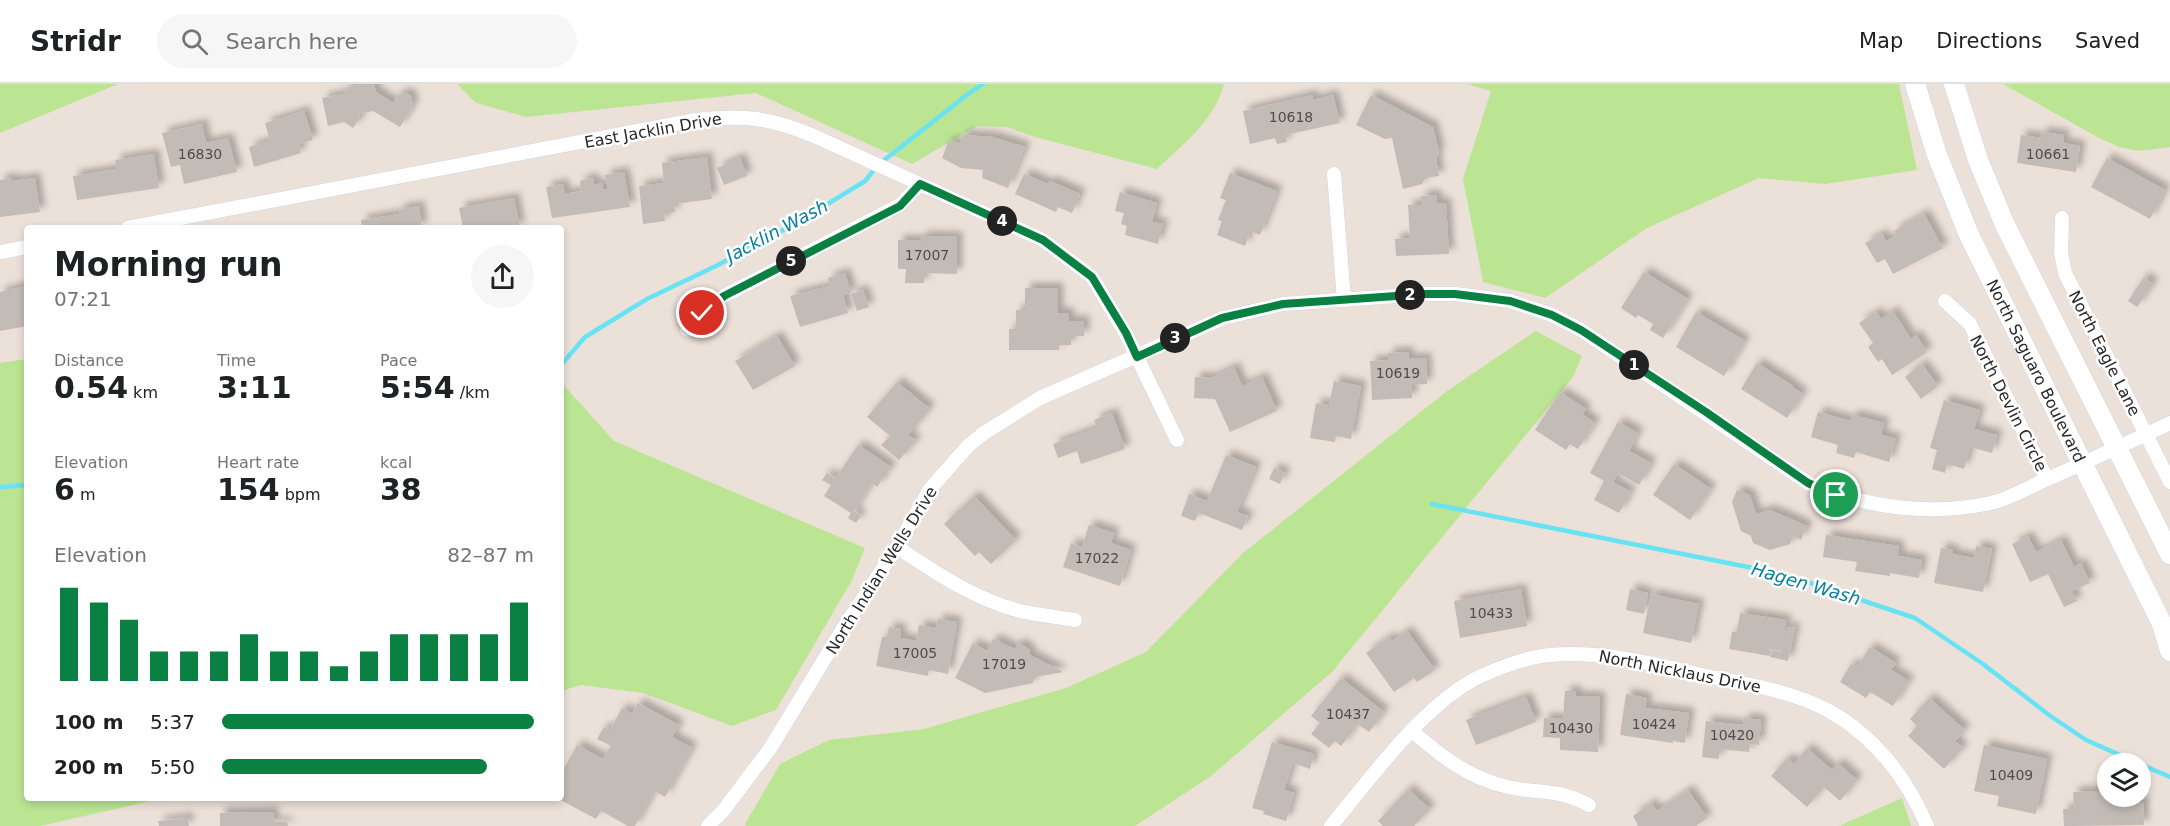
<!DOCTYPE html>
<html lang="en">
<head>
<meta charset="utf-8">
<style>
	:root { --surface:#fff; --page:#f6f6f6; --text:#202124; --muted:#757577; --line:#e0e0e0; --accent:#0b8043 }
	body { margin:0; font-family:"DejaVu Sans",sans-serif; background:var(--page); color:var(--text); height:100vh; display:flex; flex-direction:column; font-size:22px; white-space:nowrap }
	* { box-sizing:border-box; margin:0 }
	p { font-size:20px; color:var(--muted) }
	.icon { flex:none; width:33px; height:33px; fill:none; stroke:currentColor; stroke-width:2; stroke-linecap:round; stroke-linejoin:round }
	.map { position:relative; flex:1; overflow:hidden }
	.sheet { position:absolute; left:24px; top:141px; width:540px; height:576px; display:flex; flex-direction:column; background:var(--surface); border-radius:6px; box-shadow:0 3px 9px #0003 }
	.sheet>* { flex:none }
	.controls { position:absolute; left:2097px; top:669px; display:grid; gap:12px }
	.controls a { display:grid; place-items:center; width:54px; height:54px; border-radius:50%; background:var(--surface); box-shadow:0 3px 9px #0003; font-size:30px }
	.pin { position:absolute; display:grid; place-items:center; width:51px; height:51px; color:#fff; margin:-26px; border:3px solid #fff; border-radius:50%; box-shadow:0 2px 6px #0007 }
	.km { position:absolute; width:30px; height:30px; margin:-15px; border-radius:50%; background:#222; color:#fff; font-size:16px; line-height:30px; text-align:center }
	.round { display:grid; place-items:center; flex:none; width:63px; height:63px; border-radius:32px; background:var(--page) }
	.summary { display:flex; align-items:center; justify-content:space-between; height:102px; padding:0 30px }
	h1 { font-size:33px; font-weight:600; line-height:45px }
	.metrics { display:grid; grid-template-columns:repeat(3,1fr); gap:9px; height:102px; padding:6px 30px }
	.metrics div { display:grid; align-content:center }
	.metrics b { font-size:30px; font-weight:600 }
	.metrics small { font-size:16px; font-weight:400 }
	.metrics p { font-size:16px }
	.chart { height:168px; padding:12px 30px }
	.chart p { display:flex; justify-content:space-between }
	.chart svg { width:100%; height:108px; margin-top:6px; stroke:var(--accent); stroke-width:6 }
	ul { padding:0 30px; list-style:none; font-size:20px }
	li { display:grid; grid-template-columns:96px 72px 1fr; align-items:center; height:45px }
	li i { height:15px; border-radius:8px; background:var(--accent) }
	header { display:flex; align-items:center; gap:36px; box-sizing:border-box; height:84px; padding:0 30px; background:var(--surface); border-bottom:2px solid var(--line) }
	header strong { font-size:28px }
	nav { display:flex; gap:33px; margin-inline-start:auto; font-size:21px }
	.search { width:420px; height:54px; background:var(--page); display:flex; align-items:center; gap:15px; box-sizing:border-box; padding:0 21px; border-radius:33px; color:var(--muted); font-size:22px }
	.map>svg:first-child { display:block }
</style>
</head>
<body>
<header>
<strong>Stridr</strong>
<div class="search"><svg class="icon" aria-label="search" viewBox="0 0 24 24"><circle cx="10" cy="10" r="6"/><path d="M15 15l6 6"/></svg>Search here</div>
<nav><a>Map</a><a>Directions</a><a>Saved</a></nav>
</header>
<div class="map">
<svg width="2170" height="742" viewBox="0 0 2170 742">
	<defs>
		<filter id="shadow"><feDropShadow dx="5.5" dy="-5.5" stdDeviation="3" flood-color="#0004"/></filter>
	</defs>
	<rect width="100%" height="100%" fill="#ece1d9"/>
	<g fill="#bbe593">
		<path d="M0,0H118L0,49Z"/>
		<path d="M457,0H1224C1215,36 1183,60 1157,85L1035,53L1007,43L977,42L912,80L756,9L526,33L476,19Z"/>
		<path d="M1466,0H1899L1917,86L1825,100L1759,94L1647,144L1545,214L1483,198L1463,95L1491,7Z"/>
		<path d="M2003,0H2170V63L2139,67L2119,63L2097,53Z"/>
		<path d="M1536,247L1582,272L1573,293L1332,588L1211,692L1135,742H746L745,740L780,680L829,656L924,645L1066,604L1146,568L1243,469L1447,307Z"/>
		<path d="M27,275V714H164L40,742H0V279Z"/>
		<path d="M561,298L614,357L865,464L852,496L776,626L732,642L643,609L581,601L561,607Z"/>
		<path d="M1902,714L1911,742H1839Z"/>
	</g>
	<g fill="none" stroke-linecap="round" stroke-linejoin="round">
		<g stroke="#67e3f3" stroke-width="4.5">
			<path d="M561,281L585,253L647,215L718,181L800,137L865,97L878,81L968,10L983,0"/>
			<path d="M0,403L27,401"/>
			<path d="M1432,420L1783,490L1915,534L1983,580L2049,631L2086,656L2140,680"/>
			<path d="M2140,680L2170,693"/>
		</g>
	</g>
	<g fill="#c3bbb6" filter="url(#shadow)">
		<path d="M362,0H374L376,8L393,19L398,11L406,9L411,12L413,22L400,43L373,27L359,30L360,34L353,44L344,38L328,42L322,14L343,10L348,3Z"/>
		<path d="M1312,11L1313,16L1333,11L1340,39L1285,51L1287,58L1277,60L1275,54L1250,60L1243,27Z"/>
		<path d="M1371,11L1433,43L1439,68L1436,75L1439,92L1425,94L1422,100L1403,105L1392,54L1385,55L1356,41Z"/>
		<path d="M304,27L313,56L299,60L301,69L254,83L249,63L270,57L265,39Z"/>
		<path d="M202,40L206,59L228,54L237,88L184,100L180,81L171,83L162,49Z"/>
		<path d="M2042,48L2064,51L2063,59L2080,62L2076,88L2017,79L2021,51L2041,54Z"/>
		<path d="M963,51L993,53L1025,63L1008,104L982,94L983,86L961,84L942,74L948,58L960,59Z"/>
		<path d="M154,70L159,104L77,116L73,92L117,85L115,76Z"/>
		<path d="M707,73L712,115L674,120L675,128L664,130L665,137L643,140L639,102L664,99L662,79Z"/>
		<path d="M740,74L747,92L724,101L717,84Z"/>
		<path d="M2107,74L2165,106L2150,135L2091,103Z"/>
		<path d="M624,88L630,123L552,134L546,103L563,100L565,110L581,107L580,97L593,94L594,101L602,99L603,106L608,105L605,91Z"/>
		<path d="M1230,89L1277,107L1260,151L1250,147L1245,162L1217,151L1222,137L1218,136L1226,116L1220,114Z"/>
		<path d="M1024,90L1048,100L1050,97L1080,110L1072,129L1058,123L1056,128L1015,110Z"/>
		<path d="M12,94V97L35,94L40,128L0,133V96Z"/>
		<path d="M1120,108L1157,119L1152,138L1163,140L1158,160L1125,151L1127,142L1121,140L1124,129L1115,127Z"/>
		<path d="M1436,111L1437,119H1446L1449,170L1396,172L1395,155L1410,154L1408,121H1421V112Z"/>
		<path d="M514,114L520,144H463L459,124Z"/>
		<path d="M419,122L422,144H362L361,136L400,130L399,125Z"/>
		<path d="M1924,130L1943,164L1893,190L1885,175L1877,179L1865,159L1882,150L1886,157L1896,152L1894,147Z"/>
		<path d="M922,152L957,153V190L924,189V199H905L906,185H898V156L921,157Z"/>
		<path d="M1644,188L1688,215L1663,254L1650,246L1653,240L1638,231L1636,234L1621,224Z"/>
		<path d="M845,189L851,209L843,211L848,229L800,243L790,212L830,202L828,194Z"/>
		<path d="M2144,193L2153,200L2137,223L2128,217Z"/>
		<path d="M27,202V242L0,247V208Z"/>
		<path d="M1025,204H1058V229H1069V237H1084V252H1071V261H1059V266H1009V245H1016V226H1025Z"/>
		<path d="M863,206L869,223L857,227L851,210Z"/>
		<path d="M1893,227L1911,255L1916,251L1927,268L1892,291L1882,275L1878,278L1868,263L1873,259L1859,239L1876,228L1881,235Z"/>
		<path d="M1696,228L1745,257L1724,292L1676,263Z"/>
		<path d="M777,252L795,282L753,306L735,277Z"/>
		<path d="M1408,268L1409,275L1426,274L1427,300L1412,301V314L1372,316L1370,277L1388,276V269Z"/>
		<path d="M1757,279L1793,302L1792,303L1803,310L1787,334L1741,305Z"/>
		<path d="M1922,280L1938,302L1921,315L1905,293Z"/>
		<path d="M1234,283L1242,302L1262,293L1277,327L1230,348L1215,315L1194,314L1195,293L1211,294Z"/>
		<path d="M1334,297L1361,302L1351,355L1336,352L1335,358L1310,354L1316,319L1329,321Z"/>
		<path d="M897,298L930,325L908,351L916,357L899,376L881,361L890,352L867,333Z"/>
		<path d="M1560,308L1586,325L1582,330L1595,339L1578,365L1570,360L1566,366L1535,346Z"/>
		<path d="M1944,316L1980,326L1974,345L1997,351L1992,369L1970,363L1964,385L1947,380L1945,389L1932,385L1937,366L1930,364Z"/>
		<path d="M1818,328L1851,337L1853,331L1884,339L1881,351L1896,355L1889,378L1856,368L1854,374L1836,369L1838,361L1811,353Z"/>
		<path d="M1112,329L1125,365L1081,380L1077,367L1058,374L1053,360L1097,344L1094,336Z"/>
		<path d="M1618,338L1638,349L1629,367L1651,379L1639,401L1618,389L1613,398L1631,408L1619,429L1594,416L1604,397L1590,389Z"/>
		<path d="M858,361L891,383L877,403L872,399L854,427L861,432L856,439L848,434L851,429L824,412L831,401L822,396L827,389L835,395Z"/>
		<path d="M1226,371L1256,383L1237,428L1248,432L1242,446L1199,429L1195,437L1181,432L1189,410L1207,417Z"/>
		<path d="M1674,380L1711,405L1690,436L1653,411Z"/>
		<path d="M1274,384L1285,389L1280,400L1269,395Z"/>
		<path d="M1737,406L1750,411L1756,430L1770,426L1807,442L1801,456L1793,452L1790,460L1770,466L1753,459L1751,452L1741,447L1732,418Z"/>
		<path d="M974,412L1016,456L991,480L979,468L975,472L944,440Z"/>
		<path d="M1089,441L1114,449L1111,459L1131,466L1120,502L1063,483L1071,459L1082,463Z"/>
		<path d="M1826,451L1899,462L1898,472L1922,476L1919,494L1890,489V492L1855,487L1857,478L1823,473Z"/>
		<path d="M2028,452L2036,468L2061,456L2074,483L2081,479L2090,499L2072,507L2077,517L2064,523L2048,490L2030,498L2012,460Z"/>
		<path d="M1976,462L1992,465L1983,508L1934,499L1941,464L1953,466L1952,470L1974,474Z"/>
		<path d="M1521,505L1527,542L1460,554L1454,517Z"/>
		<path d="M1630,505L1648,509L1644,530L1626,526Z"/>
		<path d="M1651,510L1699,520L1691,559L1643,549Z"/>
		<path d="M1740,529L1786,536L1782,561L1787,543L1795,544L1788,577L1770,573L1772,566L1781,568L1782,567L1765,564L1771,566L1770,572L1729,565L1732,548H1737Z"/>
		<path d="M938,535L957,538L948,590L929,586L928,592L876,582L882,553H887L889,543L901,545L900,554L916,557L919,541L936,544Z"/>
		<path d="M1407,547L1435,586L1417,598L1414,594L1394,608L1366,569L1389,553L1392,557Z"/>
		<path d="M993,555L1015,565L1018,559L1029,565L1030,571L1063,588L1035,593L1033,599L985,609L955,594L973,559L987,567Z"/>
		<path d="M1870,563L1896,579L1891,586L1909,597L1893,622L1870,608L1866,614L1840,598L1851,580L1857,583Z"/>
		<path d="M1341,594L1384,628L1369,648L1358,640L1341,662L1335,657L1329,664L1311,650L1320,639L1311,632Z"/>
		<path d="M1565,607H1576V612L1600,613L1598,668L1560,666V654L1543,653L1544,634L1563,635Z"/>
		<path d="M1626,610L1647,614L1645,624L1689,629L1685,659L1673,657V659L1620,651Z"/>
		<path d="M1526,613L1536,638L1476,661L1466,636Z"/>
		<path d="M1929,614L1965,646L1955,657L1963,664L1944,685L1908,652L1917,642L1910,635Z"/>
		<path d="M638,619L679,641L672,653L692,664L665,713L654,707L635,742H628L601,727L596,735L557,714H561V690L577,661L603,675L611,662L597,655L604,643L610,646L622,624L632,630Z"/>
		<path d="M1744,634L1761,636L1759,661L1750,660L1749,668L1720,665L1719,675L1702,673L1706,637L1743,641Z"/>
		<path d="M1272,658L1314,670L1310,685L1293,679L1284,706L1294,709L1286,737L1263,730L1264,727L1252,724Z"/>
		<path d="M1984,661L2047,675L2036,730L1997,722L1999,712L1974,707Z"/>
		<path d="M1807,664L1832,686L1838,679L1857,696L1840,717L1824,703L1807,723L1771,692L1787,674L1794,680Z"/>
		<path d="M1408,705L1430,725L1414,742H1383L1378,737Z"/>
		<path d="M1688,706L1707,734L1696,742H1636L1638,741L1633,732L1651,719L1657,727Z"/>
		<path d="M2104,707L2105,714H2118V719L2143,718L2144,741L2064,742L2063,725H2074L2073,708Z"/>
		<path d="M273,728L274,738H287L288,742H220V729Z"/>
		<path d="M188,734L189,742H159L158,737Z"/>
	</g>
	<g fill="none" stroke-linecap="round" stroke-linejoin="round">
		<g stroke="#ced5e2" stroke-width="15">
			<g id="minor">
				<path d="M1334,90L1344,216"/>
				<path d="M2062,134L2061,169L2065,189L2170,398"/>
				<path d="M128,144L696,36C745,31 768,33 814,52L1043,156L1092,193L1126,250L1177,356"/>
				<path d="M0,168L27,163"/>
				<path d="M1945,217L1970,240L2047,395"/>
				<path d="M687,246L702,229L724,212L900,121L920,100"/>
				<path d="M897,463C936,489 974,515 1020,527C1038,531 1057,533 1075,536"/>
				<path d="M1412,647C1441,672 1470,695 1508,703C1539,710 1557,704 1589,721"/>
				<path d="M708,742L723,727L771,663L844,543L897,463L930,405L969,361L984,349L1040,314L1223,234L1283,220L1424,210H1455L1510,217L1552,231L1581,246L1808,399C1865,424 1930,432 1991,419C2011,414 2031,402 2050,394C2090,376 2130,358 2170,339"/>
				<path d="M1331,742C1370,695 1425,618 1481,592C1503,582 1526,573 1550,571C1602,566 1653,580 1702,591C1745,600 1790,606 1829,627C1874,652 1908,695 1927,742"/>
			</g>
		</g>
		<g stroke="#ced5e2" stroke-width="21">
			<g id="secondary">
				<path id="s1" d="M1915,0L1937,71L1969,151L2162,540L2170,567"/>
				<path d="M1954,0L1978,76L2005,141L2170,470"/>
			</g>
		</g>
		<use href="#minor" stroke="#fff" stroke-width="14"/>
		<use href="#secondary" stroke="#fff" stroke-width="20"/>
	</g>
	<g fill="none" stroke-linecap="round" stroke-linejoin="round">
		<g stroke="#fff" stroke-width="12">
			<path id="route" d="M702,229L724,212L900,122L920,100L1043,156L1092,193L1126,249L1137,273L1222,234L1283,220L1424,210H1455L1510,217L1552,231L1581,246L1706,328L1808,399L1836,411"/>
		</g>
		<use href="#route" stroke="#0b8043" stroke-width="8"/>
	</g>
	<g text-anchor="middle" stroke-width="5" stroke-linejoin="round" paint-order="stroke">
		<g font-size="14" fill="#4f4d4c">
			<text x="1291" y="38">10618</text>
			<text x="200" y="75">16830</text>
			<text x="2048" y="75">10661</text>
			<text x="927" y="176">17007</text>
			<text x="1398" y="294">10619</text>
			<text x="1097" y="479">17022</text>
			<text x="1491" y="534">10433</text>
			<text x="915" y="574">17005</text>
			<text x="1004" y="585">17019</text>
			<text x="1348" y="635">10437</text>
			<text x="1654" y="645">10424</text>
			<text x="1571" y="649">10430</text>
			<text x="1732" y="656">10420</text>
			<text x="2011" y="696">10409</text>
		</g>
		<g font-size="16" fill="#282828" stroke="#fff">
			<text transform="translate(653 46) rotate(-10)" y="6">East Jacklin Drive</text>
			<text transform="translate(2105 269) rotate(63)" y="6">North Eagle Lane</text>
			<text dy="6" stroke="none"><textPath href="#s1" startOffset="312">North Saguaro Boulevard</textPath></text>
			<text transform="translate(2009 319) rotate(63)" y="6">North Devlin Circle</text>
			<text transform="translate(881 486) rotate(-58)" y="6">North Indian Wells Drive</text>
			<text transform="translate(1680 587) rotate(11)" y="6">North Nicklaus Drive</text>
		</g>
		<g font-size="18" font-style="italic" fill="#08809c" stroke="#fff">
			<text transform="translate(777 147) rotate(-28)" y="6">Jacklin Wash</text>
			<text transform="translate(1806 500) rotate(16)" y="6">Hagen Wash</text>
		</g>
	</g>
</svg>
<div class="controls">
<a><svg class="icon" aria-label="layers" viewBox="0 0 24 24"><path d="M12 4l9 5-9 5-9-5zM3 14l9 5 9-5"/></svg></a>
</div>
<div class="pin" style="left:1836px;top:411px;background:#1e9e55"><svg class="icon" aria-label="arrive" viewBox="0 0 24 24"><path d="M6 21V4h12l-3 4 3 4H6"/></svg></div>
<div class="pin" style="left:702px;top:229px;background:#d93025"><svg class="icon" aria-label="check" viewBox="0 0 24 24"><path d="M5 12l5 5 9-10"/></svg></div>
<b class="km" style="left:1634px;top:281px">1</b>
<b class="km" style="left:1410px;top:211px">2</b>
<b class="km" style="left:1175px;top:254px">3</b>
<b class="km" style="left:1002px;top:137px">4</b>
<b class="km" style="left:791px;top:177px">5</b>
<section class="sheet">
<div class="summary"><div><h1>Morning run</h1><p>07:21</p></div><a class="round"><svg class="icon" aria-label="share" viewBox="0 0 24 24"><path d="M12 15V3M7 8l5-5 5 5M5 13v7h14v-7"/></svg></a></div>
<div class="metrics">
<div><p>Distance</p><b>0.54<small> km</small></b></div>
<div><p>Time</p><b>3:11</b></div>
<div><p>Pace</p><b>5:54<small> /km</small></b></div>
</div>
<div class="metrics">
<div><p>Elevation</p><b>6<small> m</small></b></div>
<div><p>Heart rate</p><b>154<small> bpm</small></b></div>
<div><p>kcal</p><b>38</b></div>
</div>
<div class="chart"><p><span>Elevation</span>82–87 m</p>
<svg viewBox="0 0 160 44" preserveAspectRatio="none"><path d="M5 44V6M15 44V12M25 44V19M35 44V32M45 44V32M55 44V32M65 44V25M75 44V32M85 44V32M95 44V38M105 44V32M115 44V25M125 44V25M135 44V25M145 44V25M155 44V12"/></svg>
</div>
<ul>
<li><b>100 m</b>5:37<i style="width:100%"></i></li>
<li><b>200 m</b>5:50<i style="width:85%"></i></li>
</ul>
</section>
</div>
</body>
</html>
